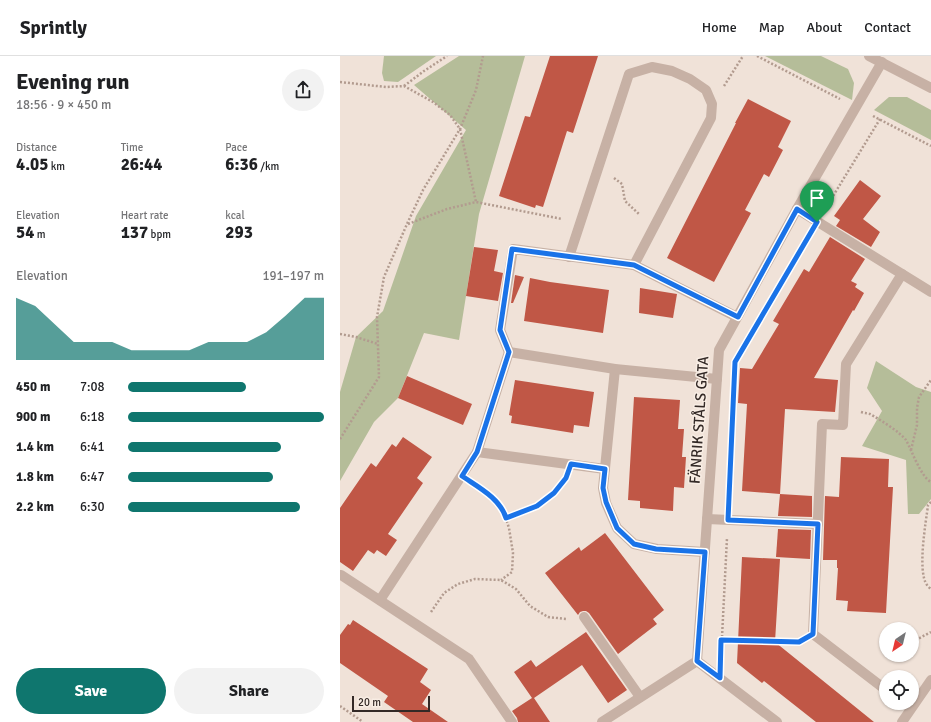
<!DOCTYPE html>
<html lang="en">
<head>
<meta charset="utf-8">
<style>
	:root { --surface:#fff; --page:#f2f2f2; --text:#202124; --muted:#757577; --line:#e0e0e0; --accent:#0f766e }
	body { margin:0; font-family:Signika,sans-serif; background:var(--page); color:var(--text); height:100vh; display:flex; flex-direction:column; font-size:15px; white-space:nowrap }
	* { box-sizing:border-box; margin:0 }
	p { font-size:13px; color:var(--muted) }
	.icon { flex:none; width:22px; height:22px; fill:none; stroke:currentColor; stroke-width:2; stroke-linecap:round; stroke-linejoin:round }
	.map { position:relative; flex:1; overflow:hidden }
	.panel { display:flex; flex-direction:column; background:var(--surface); width:340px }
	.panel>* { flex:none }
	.needle { width:26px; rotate:215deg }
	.buttons { position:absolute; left:539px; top:566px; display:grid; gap:8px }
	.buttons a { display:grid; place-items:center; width:40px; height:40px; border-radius:50%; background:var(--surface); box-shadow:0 1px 3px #0004; font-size:20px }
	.scale { position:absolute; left:12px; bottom:10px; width:78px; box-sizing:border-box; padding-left:4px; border:2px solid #332926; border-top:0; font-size:11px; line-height:14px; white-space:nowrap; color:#332926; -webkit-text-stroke:3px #f8ede4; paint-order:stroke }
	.pin { position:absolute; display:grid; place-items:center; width:34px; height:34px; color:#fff; margin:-41px -17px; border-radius:50% 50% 50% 0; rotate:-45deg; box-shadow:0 0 4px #0007 }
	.pin .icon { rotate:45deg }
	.round { display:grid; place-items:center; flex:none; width:42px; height:42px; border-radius:21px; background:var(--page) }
	.headline { display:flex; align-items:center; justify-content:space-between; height:68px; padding:0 16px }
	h1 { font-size:22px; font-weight:700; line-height:30px }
	.stats { display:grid; grid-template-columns:repeat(3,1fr); gap:6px; height:68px; padding:4px 16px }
	.stats div { display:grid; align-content:center }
	.stats b { font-size:17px; font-weight:700 }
	.stats small { font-size:11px; font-weight:400 }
	.stats p { font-size:11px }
	.chart { height:112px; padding:8px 16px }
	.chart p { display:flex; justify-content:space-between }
	.chart svg { width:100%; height:72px; margin-top:4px; fill:var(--accent); opacity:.7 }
	.button { display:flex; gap:8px; margin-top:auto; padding:8px 16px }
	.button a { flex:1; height:46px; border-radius:24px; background:var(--accent); color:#fff; font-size:16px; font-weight:700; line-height:46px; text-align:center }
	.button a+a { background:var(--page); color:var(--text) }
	ul { padding:0 16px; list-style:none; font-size:13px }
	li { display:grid; grid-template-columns:64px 48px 1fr; align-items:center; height:30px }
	li i { height:10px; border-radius:5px; background:var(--accent) }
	header { display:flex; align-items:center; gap:24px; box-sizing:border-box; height:56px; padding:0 20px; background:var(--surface); border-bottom:1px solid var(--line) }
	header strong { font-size:19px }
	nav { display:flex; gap:22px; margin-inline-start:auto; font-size:14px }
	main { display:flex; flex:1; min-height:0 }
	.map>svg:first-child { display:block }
</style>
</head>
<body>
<header>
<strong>Sprintly</strong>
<nav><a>Home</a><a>Map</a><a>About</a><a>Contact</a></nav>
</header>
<main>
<section class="panel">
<div class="headline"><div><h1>Evening run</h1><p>18:56 · 9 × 450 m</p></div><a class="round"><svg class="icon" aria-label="share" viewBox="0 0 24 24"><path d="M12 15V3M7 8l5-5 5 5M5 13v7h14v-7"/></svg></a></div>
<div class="stats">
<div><p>Distance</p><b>4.05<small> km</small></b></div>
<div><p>Time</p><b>26:44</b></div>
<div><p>Pace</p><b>6:36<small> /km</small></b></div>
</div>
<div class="stats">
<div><p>Elevation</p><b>54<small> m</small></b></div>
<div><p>Heart rate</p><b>137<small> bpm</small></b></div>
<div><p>kcal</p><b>293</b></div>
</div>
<div class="chart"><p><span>Elevation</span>191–197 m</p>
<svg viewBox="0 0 160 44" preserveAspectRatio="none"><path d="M0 44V6L10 11L20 22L30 33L40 33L50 33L60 38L70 38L80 38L90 38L100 33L110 33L120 33L130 27L140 17L150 6L160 6V44z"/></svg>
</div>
<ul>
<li><b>450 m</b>7:08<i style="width:60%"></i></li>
<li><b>900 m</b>6:18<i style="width:100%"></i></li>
<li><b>1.4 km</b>6:41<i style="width:78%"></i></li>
<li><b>1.8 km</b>6:47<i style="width:74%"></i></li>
<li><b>2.2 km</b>6:30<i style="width:88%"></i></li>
</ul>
<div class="button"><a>Save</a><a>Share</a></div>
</section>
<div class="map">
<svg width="591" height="666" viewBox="0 0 591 666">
	<rect width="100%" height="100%" fill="#f0e2d8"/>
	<g fill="#b5bd99">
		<path d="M44,0H96L58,26L44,25L42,17Z"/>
		<path d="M119,0H185L139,158L119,284L84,277L58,342L34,366L0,425V336L16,281L43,255L76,160L126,74L74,29Z"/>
		<path d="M425,0H481L508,13L514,27L512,44Z"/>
		<path d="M549,41H567L591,54V84L534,54Z"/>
		<path d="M536,305L576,331L591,336V443L579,458H568L566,404L522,390L542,355L527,332Z"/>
	</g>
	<g fill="#c05746">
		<path d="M210,0H258L233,77L227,75L203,151L196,149L195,152L159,140L185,60L190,61Z"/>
		<path d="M408,43L451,65L438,91L443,94L429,121L424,118L405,154L411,157L374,226L327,202L396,67H395Z"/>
		<path d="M520,124L541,140L523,163L540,176L531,191L496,170L500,164L494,160Z"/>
		<path d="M490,181L525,203L511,225L517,228L515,231L524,237L514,255L513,254L474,322L498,324L495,356L445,353L440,438L472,440V461L438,460L440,438L402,435L407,348L398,347L400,312L412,313L439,268L433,265L464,213L469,216Z"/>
		<path d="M134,191L158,194L154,215L163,217L158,245L126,240Z"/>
		<path d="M175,219L184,221L173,247H171Z"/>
		<path d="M190,222L210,226L269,234L263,277L184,265Z"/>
		<path d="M300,232L337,238L333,262L299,257Z"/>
		<path d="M67,320L132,348L123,369L58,342Z"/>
		<path d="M175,324L254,336L249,371L234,369L233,377L171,367L172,360L169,359Z"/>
		<path d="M294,341L340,344L338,373H344L342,401H346L344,432L334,431L333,455L300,452V445L288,444Z"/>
		<path d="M63,381L92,401L77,422L83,427L48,478L57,484L46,500L37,494L34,498L28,494L13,515L0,506V452L31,407L36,411L52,388L56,391Z"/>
		<path d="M501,401L549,403L548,431H553L546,557L507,555L508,545L496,544L498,512H497V504H483L485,440L499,441Z"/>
		<path d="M438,473L471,474L470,503L436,501Z"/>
		<path d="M265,477L324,554L313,563L317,568L278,598L249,557L246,555H243L240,556L238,559L205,517L239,491L241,495Z"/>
		<path d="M402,501L440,503L435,586L534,666H476L424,625L422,627L397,607Z"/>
		<path d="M13,564L88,613L80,626L91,634L82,648L108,666H73L44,646L48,640L0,607V579L8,568L10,569Z"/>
		<path d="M246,576L287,634L268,647L242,609L194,642L210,666H178L177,662L172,655L192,642L174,616L191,604L196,611Z"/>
	</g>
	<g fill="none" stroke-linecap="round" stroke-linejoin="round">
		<g stroke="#b29b8f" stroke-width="2.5" stroke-dasharray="2 2" stroke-linecap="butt">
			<path d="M417,0L500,43"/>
			<path d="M0,26L46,31L64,30L93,46L110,59L120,73L136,146"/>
			<path d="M64,30L84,15L107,0"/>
			<path d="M384,30L403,0"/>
			<path d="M533,60L591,90"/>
			<path d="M274,122L282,128L285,145L300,159"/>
			<path d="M487,150L540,63"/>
			<path d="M68,168L107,153L136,146L222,163"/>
			<path d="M0,278L16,281L38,288"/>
			<path d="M407,286L468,182"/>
			<path d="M521,356C524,357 527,357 530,358C539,363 560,376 566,384C572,395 581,421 591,426"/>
			<path d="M0,383L39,321L37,261L44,221L67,168L83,134L120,73L136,34L143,0"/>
			<path d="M571,394L577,369V352L579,341L591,324"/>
			<path d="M136,430L152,441L163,454L169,472L173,497L172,516L161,524"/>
			<path d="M591,446L588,449C586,466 577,515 587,529C588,531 590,532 591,533"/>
			<path d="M166,462L197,450L214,437L222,427"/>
			<path d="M91,556L104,537L118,528L135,523L161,524L176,533L190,550L208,561L226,563"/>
			<path d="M381,584L457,586"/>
			<path d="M572,586L591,576"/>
			<path d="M381,601L387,482"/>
			<path d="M0,650L23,666"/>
		</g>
		<g stroke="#c7b1a5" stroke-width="10">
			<path d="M457,153L591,236"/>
			<path d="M229,201L289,18L312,11L332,15L350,23L366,34L372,48L371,62L294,209"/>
			<path d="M169,296L160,274L173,193L294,209L397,261"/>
			<path d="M275,313L263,432L266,447L277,472L294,488L317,493L365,496"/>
			<path d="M137,396L169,296L275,313L377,323"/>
			<path d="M367,463L478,468"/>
			<path d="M1,519L129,603L172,666"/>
			<path d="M40,544L137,396L265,413"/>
			<path d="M244,561L300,641"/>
			<path d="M546,634L473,578L482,368L503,369L506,308L562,218"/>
			<path d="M562,666L591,624"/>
		</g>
		<g stroke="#c7b1a5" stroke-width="10">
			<path d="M529,0L591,32"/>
			<path d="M357,605L437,666"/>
			<path d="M262,666L357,605L379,294L457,153L542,6"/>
		</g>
	</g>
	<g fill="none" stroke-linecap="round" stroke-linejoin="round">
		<g stroke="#fff" stroke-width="8">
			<path id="route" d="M457,153L477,166L395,306L388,464L478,468L473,578L459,586L381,584L380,622L357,605L365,496L316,493L294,488L277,472L266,446L263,432L265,413L231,408L226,422L214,437L197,450L166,462C160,442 138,431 122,420L137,396L169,296L160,274L172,193L294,209L398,261Z"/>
		</g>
		<use href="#route" stroke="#1a73e8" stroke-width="5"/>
	</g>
	<g text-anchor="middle" stroke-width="3" stroke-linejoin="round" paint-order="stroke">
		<g font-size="15" fill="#332926" stroke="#f8ede4">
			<text transform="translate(359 364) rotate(-86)" y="5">FÄNRIK STÅLS GATA</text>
		</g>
	</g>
</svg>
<div class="buttons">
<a><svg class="needle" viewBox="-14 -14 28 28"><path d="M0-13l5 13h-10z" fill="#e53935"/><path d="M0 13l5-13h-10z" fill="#757577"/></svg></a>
<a><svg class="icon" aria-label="locate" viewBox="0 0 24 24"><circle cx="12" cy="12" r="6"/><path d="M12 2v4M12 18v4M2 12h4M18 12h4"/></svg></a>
</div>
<div class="scale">20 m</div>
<div class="pin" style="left:477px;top:166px;background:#1e9e55"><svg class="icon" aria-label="arrive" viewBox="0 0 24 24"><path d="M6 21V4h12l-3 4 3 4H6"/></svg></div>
</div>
</main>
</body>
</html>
